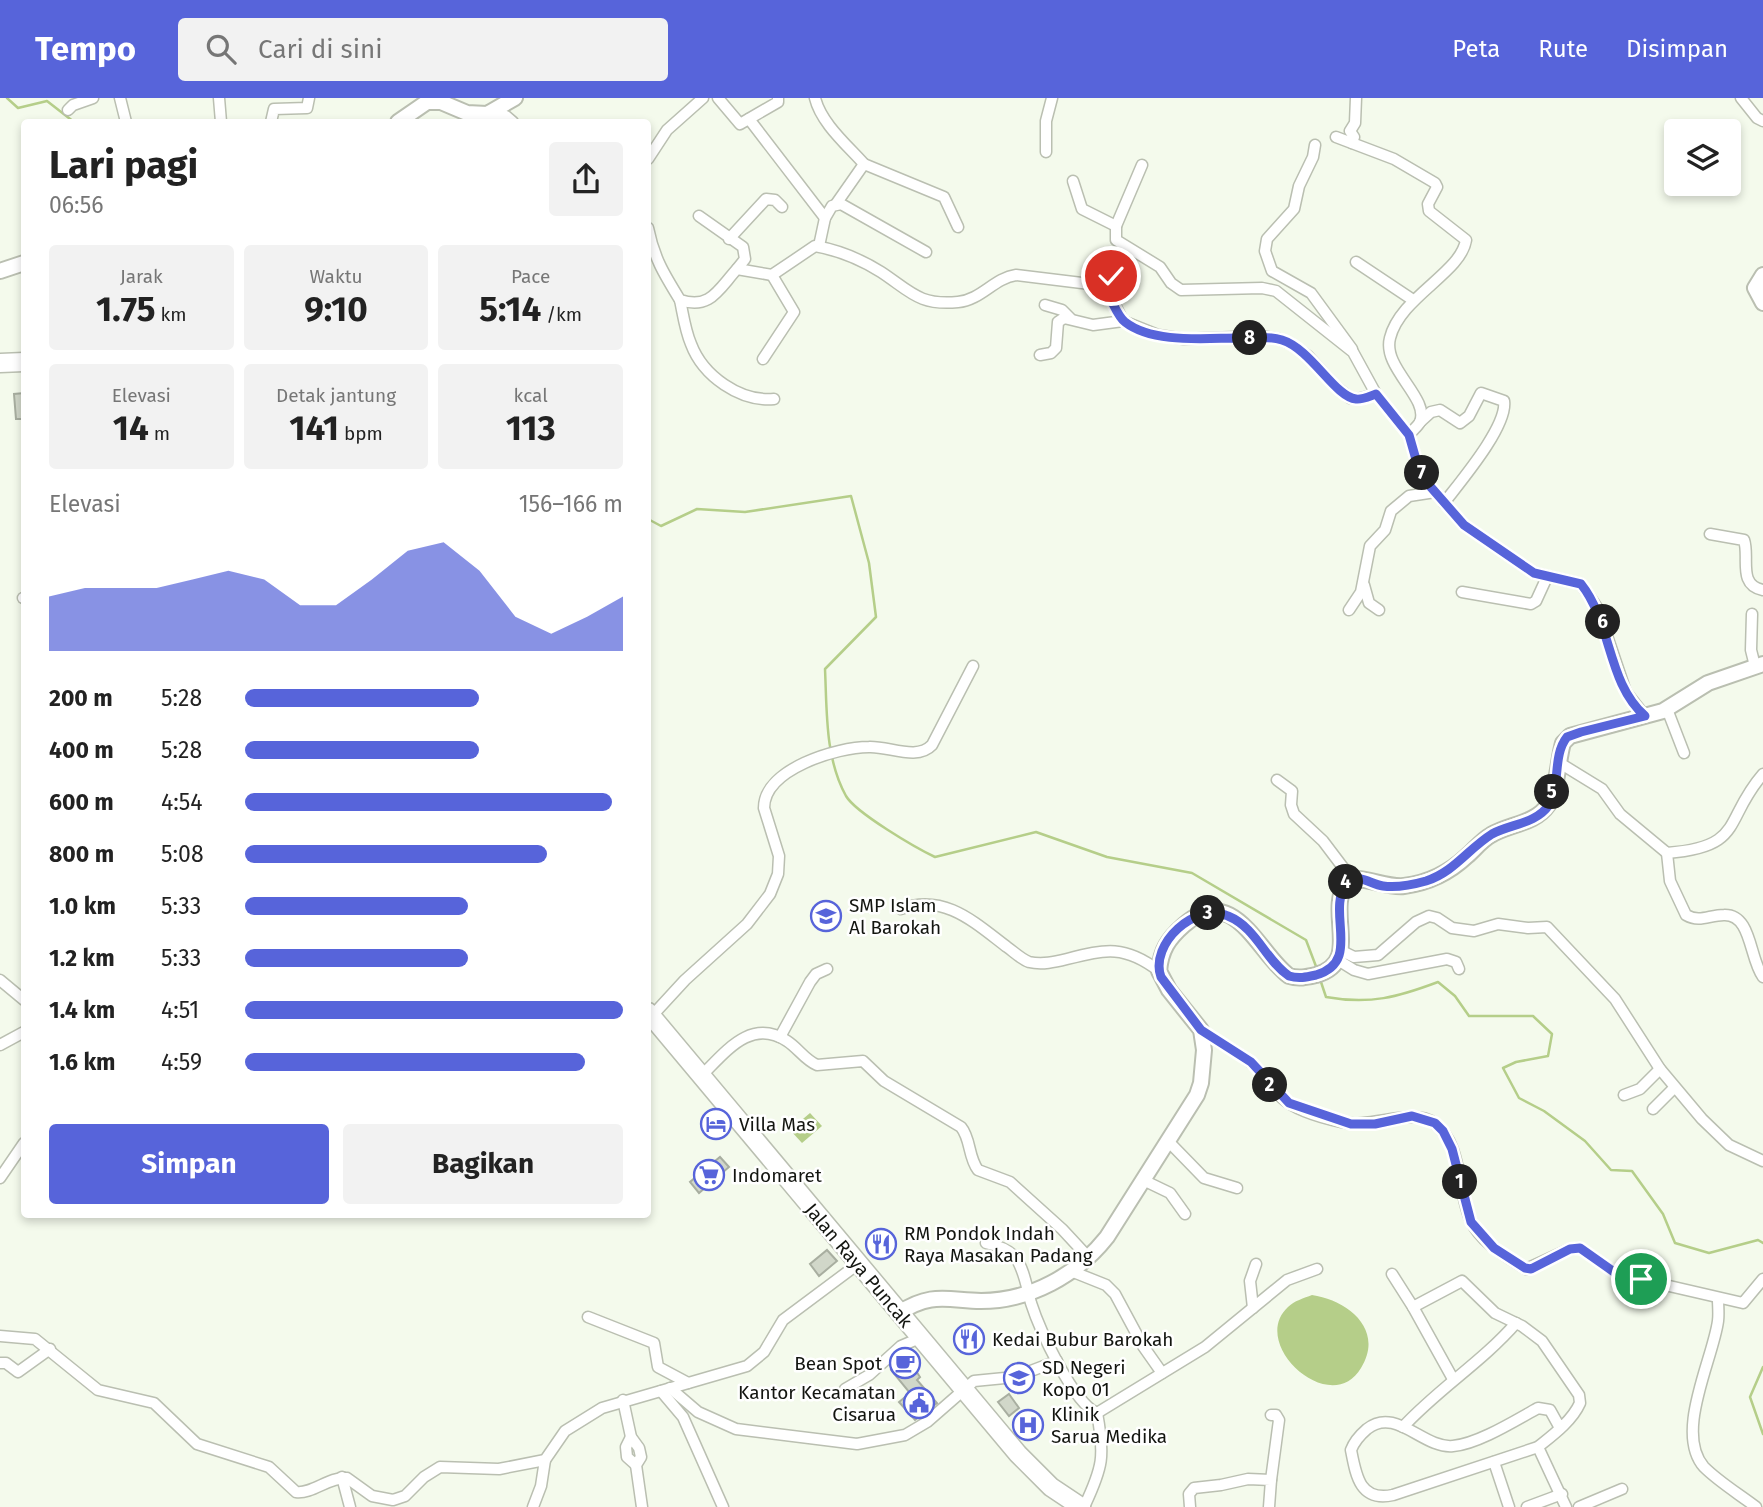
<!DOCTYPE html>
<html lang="id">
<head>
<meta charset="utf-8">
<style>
	:root { --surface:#fff; --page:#f2f2f2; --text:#222; --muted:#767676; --accent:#5764da }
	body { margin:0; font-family:"Fira Sans",sans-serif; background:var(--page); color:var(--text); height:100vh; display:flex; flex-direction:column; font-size:26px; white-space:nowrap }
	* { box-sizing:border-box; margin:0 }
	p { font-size:23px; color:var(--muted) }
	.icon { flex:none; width:38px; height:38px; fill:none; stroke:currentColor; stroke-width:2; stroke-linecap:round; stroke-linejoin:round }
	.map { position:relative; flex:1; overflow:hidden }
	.panel { position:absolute; left:21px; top:21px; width:630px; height:1099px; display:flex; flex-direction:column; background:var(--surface); border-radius:7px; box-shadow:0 4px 10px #0003 }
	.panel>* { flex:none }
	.controls { position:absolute; left:1664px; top:21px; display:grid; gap:14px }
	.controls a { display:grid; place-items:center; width:77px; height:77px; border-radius:7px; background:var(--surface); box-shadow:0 4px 10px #0003; font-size:35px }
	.pin { position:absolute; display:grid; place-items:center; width:60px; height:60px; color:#fff; margin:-30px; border:4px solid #fff; border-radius:50%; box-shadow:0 2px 7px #0007 }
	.km { position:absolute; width:35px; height:35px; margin:-18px; border-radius:50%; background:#222; color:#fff; font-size:19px; line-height:35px; text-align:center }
	.round { display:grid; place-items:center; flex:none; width:74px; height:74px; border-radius:7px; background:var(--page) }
	.overview { display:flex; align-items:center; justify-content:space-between; height:119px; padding:0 28px }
	h1 { font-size:38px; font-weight:700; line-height:52px }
	.stats { display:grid; grid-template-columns:repeat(3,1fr); gap:10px; height:119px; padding:7px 28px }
	.stats div { display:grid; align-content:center; border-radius:7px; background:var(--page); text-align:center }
	.stats b { font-size:35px; font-weight:700 }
	.stats small { font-size:19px; font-weight:400 }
	.stats p { font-size:19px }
	.chart { height:196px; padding:14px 28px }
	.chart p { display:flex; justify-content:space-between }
	.chart svg { width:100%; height:126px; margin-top:7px; fill:var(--accent); opacity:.7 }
	.action { display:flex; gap:14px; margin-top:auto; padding:14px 28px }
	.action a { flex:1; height:80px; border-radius:7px; background:var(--accent); color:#fff; font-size:28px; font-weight:700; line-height:80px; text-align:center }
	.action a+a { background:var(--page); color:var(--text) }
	ul { padding:0 28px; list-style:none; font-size:23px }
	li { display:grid; grid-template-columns:112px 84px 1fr; align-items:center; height:52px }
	li i { height:18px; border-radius:9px; background:var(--accent) }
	header { display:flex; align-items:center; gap:42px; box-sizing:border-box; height:98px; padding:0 35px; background:var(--accent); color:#fff }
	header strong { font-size:33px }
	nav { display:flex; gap:38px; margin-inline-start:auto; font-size:24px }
	.search { width:490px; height:63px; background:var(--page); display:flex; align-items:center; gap:18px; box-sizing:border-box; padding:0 24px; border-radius:7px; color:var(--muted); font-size:26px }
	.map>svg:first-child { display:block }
</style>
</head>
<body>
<header>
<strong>Tempo</strong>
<div class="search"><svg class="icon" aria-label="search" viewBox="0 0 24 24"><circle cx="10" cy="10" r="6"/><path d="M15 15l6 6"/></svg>Cari di sini</div>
<nav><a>Peta</a><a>Rute</a><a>Disimpan</a></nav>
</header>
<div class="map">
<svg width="1763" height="1409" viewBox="0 0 1763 1409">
	<rect width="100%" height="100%" fill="#f4faec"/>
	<g fill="#b5ce89">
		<path d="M810,1015L822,1028L802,1045L790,1032Z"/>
		<path d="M1312,1197C1347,1202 1385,1231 1361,1270C1331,1321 1248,1246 1288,1209C1294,1203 1304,1200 1312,1197Z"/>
	</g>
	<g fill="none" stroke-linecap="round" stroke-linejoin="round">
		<g stroke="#b5ce89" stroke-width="2.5">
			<path d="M7,0L18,10L47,3L74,24"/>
			<path d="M648,421L661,428L697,411L745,414L851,398L869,465L876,519L825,571C827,614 825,660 846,698C856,715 916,750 935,759L1036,734L1107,759L1192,775L1306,842L1317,871"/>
			<path d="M1320,881L1326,899C1370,907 1398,899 1438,884L1455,898L1469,918H1533L1552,936L1548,958L1516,964L1503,970L1519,1000L1544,1013L1585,1043L1611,1072L1632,1073L1663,1116L1675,1145L1709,1155L1758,1142L1763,1145"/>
			<path d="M1763,1269L1750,1299L1763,1336"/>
		</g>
	</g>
	<g fill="#d1d7c9" stroke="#a8aea0" stroke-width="2">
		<path d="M24,295V321H16L14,296Z"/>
		<path d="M720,1059L729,1069L699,1095L690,1084Z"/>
		<path d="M827,1152L837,1163L819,1178L810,1166Z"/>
		<path d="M907,1259L920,1279L917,1282L937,1305L915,1322L899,1304L910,1295L891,1272Z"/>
		<path d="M1009,1296L1019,1310L1009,1318L998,1304Z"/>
	</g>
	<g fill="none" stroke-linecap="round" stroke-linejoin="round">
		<g stroke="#babfb1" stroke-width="13">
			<g id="street">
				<path d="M120,0L126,24"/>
				<path d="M219,0L221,24"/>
				<path d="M718,0L740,26L778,4V0"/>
				<path d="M815,0C821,25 847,47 864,66"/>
				<path d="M1741,0L1757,20L1763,23"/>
				<path d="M68,12L73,7L93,0"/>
				<path d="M489,16L506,18L513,24"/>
				<path d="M749,21L825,120"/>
				<path d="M271,24L274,11L307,10L309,0"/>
				<path d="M1336,39L1394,61L1435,85L1437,89L1428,106L1429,113L1466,142C1461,175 1400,199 1390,240C1382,270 1430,300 1420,324C1418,328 1412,333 1409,337"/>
				<path d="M1352,45L1354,39L1350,33L1355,25L1356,0"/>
				<path d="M1315,47L1313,59L1299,88L1294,111L1267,141L1265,153L1272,173L1311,195L1352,251"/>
				<path d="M1046,54V23L1052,0"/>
				<path d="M648,61L667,32L703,0"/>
				<path d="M1142,67L1116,128V142L1160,169L1171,185L1181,192L1262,190L1276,193L1353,254L1376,296L1409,337L1415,358L1429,387L1464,427L1534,475L1581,486L1598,511L1626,594L1645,618"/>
				<path d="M1073,83L1082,111L1116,128"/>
				<path d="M836,106L864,66L944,99L958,129"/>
				<path d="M699,118L743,149L745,161L737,171"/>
				<path d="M648,130C654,160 664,176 680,202C710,212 718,192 737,171L772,177L815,148C837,152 862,162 881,174C910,193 919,208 958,204C981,202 994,180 1016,177L1090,186L1101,190L1112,201L1123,223"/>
				<path d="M729,141L766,101L775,102L782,109"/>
				<path d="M819,148L825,120L832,108L841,106L926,154"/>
				<path d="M1356,164L1413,202"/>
				<path d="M1105,192L1111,178L1131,152"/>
				<path d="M680,202C683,216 685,232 691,246C703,278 740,304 774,301"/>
				<path d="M1045,207L1062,212L1070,220"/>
				<path d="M1040,257L1051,255L1056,250L1058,224L1064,220L1093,227L1123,223L1158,237L1184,241L1261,238L1279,241L1291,246L1308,258L1334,287L1350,300L1358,301L1376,296"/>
				<path d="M763,261L794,214L772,177"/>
				<path d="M1420,324L1431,314L1440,312L1460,325L1469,318L1481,295L1504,303C1508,328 1460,384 1444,405"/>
				<path d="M1710,436L1744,442C1750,459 1737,487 1763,492"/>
				<path d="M1364,487L1369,505L1379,512"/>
				<path d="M1462,494L1531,506L1536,503L1547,479"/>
				<path d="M23,500H24"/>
				<path d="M1349,512L1361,494L1370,448L1385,432L1391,413L1409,398L1435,394"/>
				<path d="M1752,516L1751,552L1755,568"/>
				<path d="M1667,611L1684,655"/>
				<path d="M1558,664L1602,691L1620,716L1667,755C1745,749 1723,722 1763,676"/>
				<path d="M1277,682L1292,693L1291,707L1294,716L1323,743L1351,780"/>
				<path d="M1667,755L1670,783L1686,817C1700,825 1709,817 1724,817C1752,816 1749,860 1763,879"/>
				<path d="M901,811C944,795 974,824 1007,849C1014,854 1021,861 1029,864C1042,867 1055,864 1067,861C1106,851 1125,847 1159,873"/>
				<path d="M1342,853L1354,859L1378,857L1416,824L1429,818L1437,820L1452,830L1474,833L1498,826L1528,830L1547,829L1615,901L1660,971L1702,1021L1729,1047L1763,1063"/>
				<path d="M1338,862L1354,872L1368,876L1447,861L1456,864L1459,871"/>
				<path d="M0,882L24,902"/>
				<path d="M651,919L685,882L747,826L770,796L778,776L779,758L764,710C764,671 837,649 869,649C889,648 917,663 932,647L973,568"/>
				<path d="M1201,932C1217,944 1235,952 1250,964C1263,973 1270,989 1282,1000C1295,1012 1323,1020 1341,1024C1370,1031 1413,1009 1434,1025C1463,1045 1457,1094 1471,1123C1481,1145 1506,1158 1526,1171L1570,1151L1580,1150L1617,1176L1743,1205L1763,1181"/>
				<path d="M780,939L810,884L816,876L827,871"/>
				<path d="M0,947L24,934"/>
				<path d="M700,979C725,955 750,919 787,943C798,950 805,962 817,967L863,963L884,983L961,1029C971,1041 968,1059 978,1072L1010,1084L1062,1131L1088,1159"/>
				<path d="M1624,997L1640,991L1660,971"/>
				<path d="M1653,1011L1674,990"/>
				<path d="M1168,1043L1204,1080L1237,1090"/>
				<path d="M0,1080L24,1045"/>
				<path d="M1143,1082L1170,1095L1185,1116"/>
				<path d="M986,1145C996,1147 1007,1150 1015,1159C1024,1170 1027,1191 1031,1205C1039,1230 1073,1305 1097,1315"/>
				<path d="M1071,1173L1106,1187L1115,1196L1143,1248L1162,1275"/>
				<path d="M1392,1176L1413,1209"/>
				<path d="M1718,1201C1718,1208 1719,1216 1718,1223C1713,1261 1674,1335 1704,1369C1719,1384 1739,1396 1756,1409"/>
				<path d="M1253,1210L1250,1183L1256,1166"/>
				<path d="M588,1219L654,1245L658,1269L688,1285"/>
				<path d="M0,1238L35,1241L98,1292L154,1305L197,1346L269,1369L296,1394C313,1396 328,1379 347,1380L372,1398L393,1402L405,1398L424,1379L440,1369L499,1371L545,1362L565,1333L602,1310L747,1268L764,1254L783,1222L858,1166"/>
				<path d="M0,1265H6L18,1274L50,1251"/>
				<path d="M1453,1281L1413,1209L1462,1183L1495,1215L1522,1228L1542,1243L1579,1297L1580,1305C1572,1323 1553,1337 1538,1349L1393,1397C1360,1404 1356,1378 1351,1352C1354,1344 1360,1337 1367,1331C1396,1308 1423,1351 1453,1348C1478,1346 1516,1322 1538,1310L1550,1312L1560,1330"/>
				<path d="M670,1290L698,1314L736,1331L857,1346L905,1337L927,1324L974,1283L1015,1279L1057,1263"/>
				<path d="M845,1291L869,1277L901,1248L920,1240"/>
				<path d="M661,1293L683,1319L723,1409"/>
				<path d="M623,1302L631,1339L639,1350L641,1359L636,1367L642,1409"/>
				<path d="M1097,1315L1205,1249L1287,1182L1317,1171"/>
				<path d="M1403,1329C1438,1291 1482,1264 1516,1225"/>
				<path d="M631,1339L626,1349L627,1359L636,1367"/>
				<path d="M1538,1349L1566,1409"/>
				<path d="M1494,1364L1509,1409"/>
				<path d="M342,1379L350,1409"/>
				<path d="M1271,1382L1279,1322L1276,1317H1271"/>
				<path d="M533,1409L541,1388L545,1362"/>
				<path d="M1084,1409C1103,1369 1105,1358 1097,1315"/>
				<path d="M1190,1409L1189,1396L1194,1390L1221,1387L1248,1381L1271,1382L1269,1409"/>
				<path d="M1527,1409L1562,1396"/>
				<path d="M1579,1409L1622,1391"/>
			</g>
		</g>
		<g stroke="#babfb1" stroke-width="18">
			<g id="secondary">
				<path d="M398,24L427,4H441L467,15L487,16L515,0"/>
				<path d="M0,173L24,165"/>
				<path d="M1763,177L1755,190L1763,205"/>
				<path d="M899,1215C931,1194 946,1202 981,1203C1030,1203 1077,1177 1107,1139L1197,997L1201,985L1204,952L1201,932L1169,892L1159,873C1161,852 1168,841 1184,827C1234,783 1259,857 1289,878C1299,881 1307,879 1316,877C1363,864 1325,815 1347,783C1361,776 1385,790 1404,788C1428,785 1450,774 1467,758C1475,751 1482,742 1491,737C1509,726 1535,726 1548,707C1557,694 1558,662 1563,645L1570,638L1663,613L1708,585L1763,566"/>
			</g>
		</g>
		<g stroke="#babfb1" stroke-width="21">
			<g id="highway">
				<path d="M0,265L24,264"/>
				<path d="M648,914L1018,1356L1051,1389L1081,1409"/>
			</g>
		</g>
		<use href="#street" stroke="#fff" stroke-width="10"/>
		<use href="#secondary" stroke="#fff" stroke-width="14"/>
		<use href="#highway" stroke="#fff" stroke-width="18"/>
	</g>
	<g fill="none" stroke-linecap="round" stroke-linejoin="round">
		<g stroke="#fff" stroke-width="14">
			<path id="route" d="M1111,178L1105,192C1112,201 1117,218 1125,224C1153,246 1206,240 1239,240C1255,241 1266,237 1282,242C1311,251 1335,299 1356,301C1362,302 1370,298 1376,296L1409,337L1415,358L1429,387L1464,427L1534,475L1581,486C1612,525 1607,585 1645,618L1581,634L1567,639C1552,658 1561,687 1549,707C1536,726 1510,726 1492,736C1468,751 1454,774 1426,783C1412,787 1397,790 1383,788C1370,786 1361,776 1347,783C1325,815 1363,863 1316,877C1307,879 1299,881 1289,878C1265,862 1257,830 1228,818C1196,803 1149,846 1161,879L1201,932L1251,964L1289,1005L1351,1026H1375L1412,1018L1435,1025L1443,1033L1452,1051L1471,1124L1494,1150L1525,1170L1531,1171L1570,1151L1580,1150L1614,1174L1641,1181"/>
		</g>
		<use href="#route" stroke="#5764da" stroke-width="9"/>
	</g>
	<defs>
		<g id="school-ring" transform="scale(1.575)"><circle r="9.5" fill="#fff" stroke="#5764da" stroke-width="1.5"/><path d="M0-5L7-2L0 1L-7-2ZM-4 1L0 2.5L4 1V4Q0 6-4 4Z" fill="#5764da"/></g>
		<g id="hotel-ring" transform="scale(1.575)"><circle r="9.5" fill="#fff" stroke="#5764da" stroke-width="1.5"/><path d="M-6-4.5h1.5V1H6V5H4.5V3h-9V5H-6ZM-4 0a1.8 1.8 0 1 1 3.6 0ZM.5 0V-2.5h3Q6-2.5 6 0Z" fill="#5764da"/></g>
		<g id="supermarket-ring" transform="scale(1.575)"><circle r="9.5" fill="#fff" stroke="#5764da" stroke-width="1.5"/><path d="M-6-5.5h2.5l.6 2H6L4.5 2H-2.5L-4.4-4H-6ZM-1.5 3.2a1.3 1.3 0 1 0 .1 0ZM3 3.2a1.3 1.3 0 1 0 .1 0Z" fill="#5764da"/></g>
		<g id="restaurant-ring" transform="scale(1.575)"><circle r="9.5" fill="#fff" stroke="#5764da" stroke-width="1.5"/><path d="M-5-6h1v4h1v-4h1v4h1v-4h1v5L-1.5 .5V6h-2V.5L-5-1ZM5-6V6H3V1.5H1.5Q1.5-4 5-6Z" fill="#5764da"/></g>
		<g id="cafe-ring" transform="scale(1.575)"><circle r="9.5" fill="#fff" stroke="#5764da" stroke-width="1.5"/><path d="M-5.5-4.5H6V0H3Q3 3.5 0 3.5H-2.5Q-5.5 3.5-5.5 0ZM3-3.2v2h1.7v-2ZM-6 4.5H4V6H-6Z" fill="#5764da"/></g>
		<g id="civic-ring" transform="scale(1.575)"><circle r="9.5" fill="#fff" stroke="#5764da" stroke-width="1.5"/><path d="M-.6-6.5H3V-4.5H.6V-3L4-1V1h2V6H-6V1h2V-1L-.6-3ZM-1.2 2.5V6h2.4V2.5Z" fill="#5764da"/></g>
		<g id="hospital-ring" transform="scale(1.575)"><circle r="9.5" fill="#fff" stroke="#5764da" stroke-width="1.5"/><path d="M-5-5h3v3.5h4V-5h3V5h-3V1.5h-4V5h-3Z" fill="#5764da"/></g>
	</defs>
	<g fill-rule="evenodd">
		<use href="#school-ring" x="826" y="818"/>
		<use href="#hotel-ring" x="716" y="1026"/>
		<use href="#supermarket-ring" x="709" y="1077"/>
		<use href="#restaurant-ring" x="881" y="1146"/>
		<use href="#restaurant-ring" x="969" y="1241"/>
		<use href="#cafe-ring" x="905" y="1265"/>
		<use href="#school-ring" x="1019" y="1280"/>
		<use href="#civic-ring" x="919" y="1305"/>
		<use href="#hospital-ring" x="1028" y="1327"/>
	</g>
	<g text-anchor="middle" stroke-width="5" stroke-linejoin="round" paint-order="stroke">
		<g font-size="19" fill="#131510" stroke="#fff" text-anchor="start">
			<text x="849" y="814">SMP Islam<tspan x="849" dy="22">Al Barokah</tspan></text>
			<text x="739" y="1033">Villa Mas</text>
			<text x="732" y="1084">Indomaret</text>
			<text x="904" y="1142">RM Pondok Indah<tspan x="904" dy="22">Raya Masakan Padang</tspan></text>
			<text x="992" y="1248">Kedai Bubur Barokah</text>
			<text x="882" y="1272" text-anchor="end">Bean Spot</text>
			<text x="1042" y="1276">SD Negeri<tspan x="1042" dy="22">Kopo 01</tspan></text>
			<text x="896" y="1301" text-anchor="end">Kantor Kecamatan<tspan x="896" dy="22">Cisarua</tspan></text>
			<text x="1051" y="1323">Klinik<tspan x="1051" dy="22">Sarua Medika</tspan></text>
		</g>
		<g font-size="19" fill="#131510" stroke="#fff">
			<text transform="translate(859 1167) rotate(50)" y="7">Jalan Raya Puncak</text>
		</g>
	</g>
</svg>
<div class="controls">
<a><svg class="icon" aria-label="layers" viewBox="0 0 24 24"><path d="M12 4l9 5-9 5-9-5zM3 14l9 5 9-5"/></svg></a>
</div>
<div class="pin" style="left:1641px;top:1181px;background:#1e9e55"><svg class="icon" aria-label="arrive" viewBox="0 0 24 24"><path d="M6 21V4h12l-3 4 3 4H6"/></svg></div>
<div class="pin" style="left:1111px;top:178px;background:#d93025"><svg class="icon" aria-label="check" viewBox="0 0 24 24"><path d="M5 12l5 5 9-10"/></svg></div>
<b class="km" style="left:1460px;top:1084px">1</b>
<b class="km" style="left:1270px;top:987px">2</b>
<b class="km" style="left:1208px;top:815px">3</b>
<b class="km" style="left:1346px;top:784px">4</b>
<b class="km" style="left:1552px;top:694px">5</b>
<b class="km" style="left:1603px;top:524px">6</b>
<b class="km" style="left:1422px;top:375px">7</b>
<b class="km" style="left:1250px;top:240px">8</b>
<section class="panel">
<div class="overview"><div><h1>Lari pagi</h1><p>06:56</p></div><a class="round"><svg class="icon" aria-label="share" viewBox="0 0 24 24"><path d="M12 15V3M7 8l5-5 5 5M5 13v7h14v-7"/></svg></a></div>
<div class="stats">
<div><p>Jarak</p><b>1.75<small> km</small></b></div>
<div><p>Waktu</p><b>9:10</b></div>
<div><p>Pace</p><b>5:14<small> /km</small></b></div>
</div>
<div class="stats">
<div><p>Elevasi</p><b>14<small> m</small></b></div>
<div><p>Detak jantung</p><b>141<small> bpm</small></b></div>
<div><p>kcal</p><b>113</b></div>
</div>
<div class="chart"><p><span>Elevasi</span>156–166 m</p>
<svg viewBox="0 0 160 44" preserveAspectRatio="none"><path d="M0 44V25L10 22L20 22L30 22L40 19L50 16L60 19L70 28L80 28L90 19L100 9L110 6L120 16L130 32L140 38L150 32L160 25V44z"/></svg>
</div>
<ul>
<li><b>200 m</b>5:28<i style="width:62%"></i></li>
<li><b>400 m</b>5:28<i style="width:62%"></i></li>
<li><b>600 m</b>4:54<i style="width:97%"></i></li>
<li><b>800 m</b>5:08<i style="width:80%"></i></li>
<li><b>1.0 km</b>5:33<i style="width:59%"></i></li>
<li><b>1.2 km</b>5:33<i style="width:59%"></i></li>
<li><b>1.4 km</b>4:51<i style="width:100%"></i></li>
<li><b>1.6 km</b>4:59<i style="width:90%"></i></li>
</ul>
<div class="action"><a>Simpan</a><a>Bagikan</a></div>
</section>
</div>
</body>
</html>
